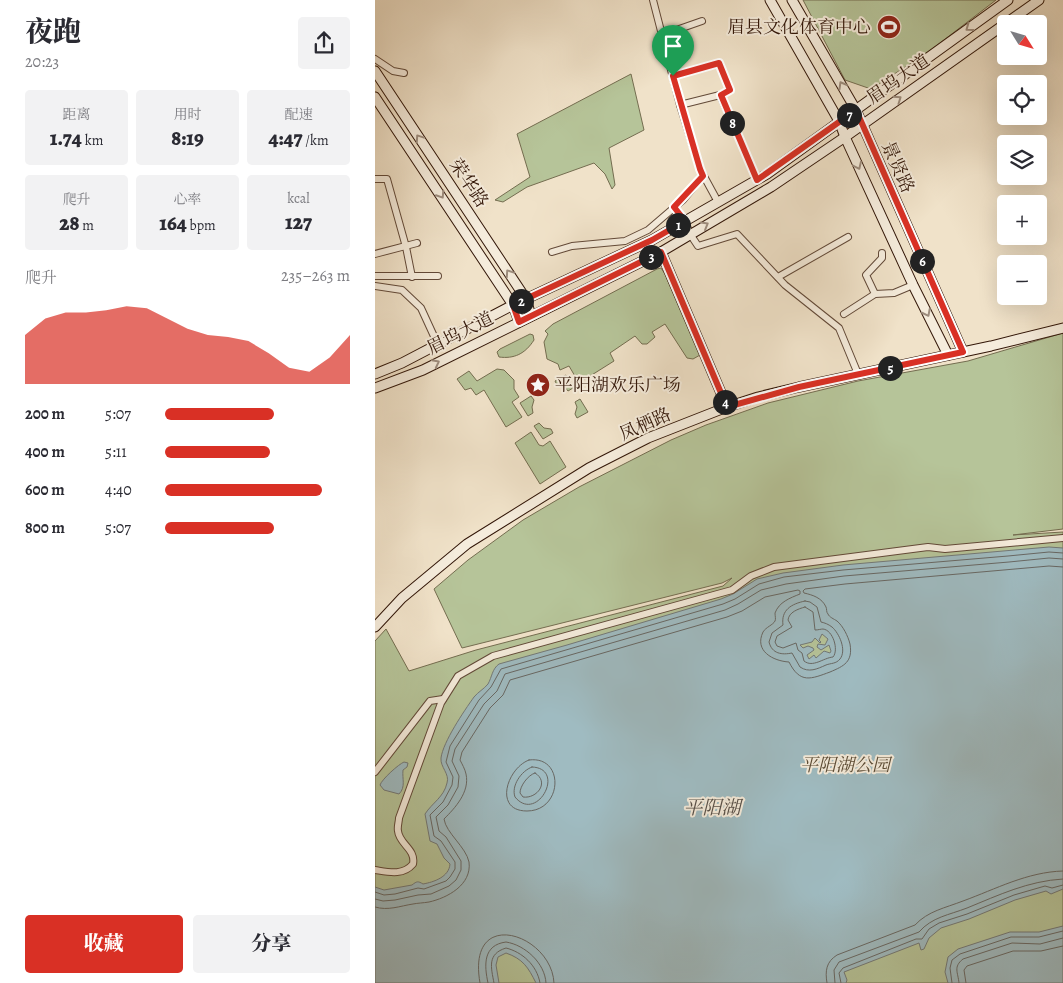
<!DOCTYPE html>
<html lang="zh">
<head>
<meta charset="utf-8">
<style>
	:root { --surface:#fff; --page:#f2f2f3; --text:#2b2b33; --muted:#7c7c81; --accent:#d93025 }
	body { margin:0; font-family:Alegreya,"Noto Serif SC",serif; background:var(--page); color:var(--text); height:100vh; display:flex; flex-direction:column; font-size:19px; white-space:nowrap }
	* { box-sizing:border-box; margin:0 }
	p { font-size:16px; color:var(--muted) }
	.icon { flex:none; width:28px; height:28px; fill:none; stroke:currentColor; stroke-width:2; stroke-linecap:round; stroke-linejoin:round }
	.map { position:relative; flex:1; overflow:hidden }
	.side { display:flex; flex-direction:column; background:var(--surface); width:375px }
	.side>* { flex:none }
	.needle { width:32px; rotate:127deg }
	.fabs { position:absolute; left:622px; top:15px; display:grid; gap:10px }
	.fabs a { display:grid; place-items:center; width:50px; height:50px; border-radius:5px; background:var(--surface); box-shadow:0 5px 20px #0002; font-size:25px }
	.pin { position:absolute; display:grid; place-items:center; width:42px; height:42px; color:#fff; margin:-51px -21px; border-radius:50% 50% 50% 0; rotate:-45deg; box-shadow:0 0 5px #0007 }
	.pin .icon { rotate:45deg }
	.km { position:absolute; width:25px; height:25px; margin:-12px; border-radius:50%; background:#222; color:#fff; font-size:14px; line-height:25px; text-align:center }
	.round { display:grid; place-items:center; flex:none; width:52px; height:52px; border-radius:5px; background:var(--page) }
	.head { display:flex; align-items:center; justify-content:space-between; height:85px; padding:0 25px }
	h1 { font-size:28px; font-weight:800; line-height:38px }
	.stats { display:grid; grid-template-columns:repeat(3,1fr); gap:8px; height:85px; padding:5px 25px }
	.stats div { display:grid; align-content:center; border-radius:5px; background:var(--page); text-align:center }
	.stats b { font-size:21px; font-weight:800 }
	.stats small { font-size:14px; font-weight:400 }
	.stats p { font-size:14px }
	.chart { height:140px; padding:10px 25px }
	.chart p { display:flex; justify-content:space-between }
	.chart svg { width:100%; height:90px; margin-top:5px; fill:var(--accent); opacity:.7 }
	.button { display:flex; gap:10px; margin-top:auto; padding:10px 25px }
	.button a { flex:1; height:58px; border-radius:5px; background:var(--accent); color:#fff; font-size:20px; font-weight:800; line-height:58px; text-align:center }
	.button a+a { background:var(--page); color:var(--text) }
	ul { padding:0 25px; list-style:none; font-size:16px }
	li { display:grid; grid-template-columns:80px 60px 1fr; align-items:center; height:38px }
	li i { height:12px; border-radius:6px; background:var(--accent) }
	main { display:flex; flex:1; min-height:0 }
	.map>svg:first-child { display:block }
</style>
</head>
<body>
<main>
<section class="side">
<div class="head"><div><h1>夜跑</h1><p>20:23</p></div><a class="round"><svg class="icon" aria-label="share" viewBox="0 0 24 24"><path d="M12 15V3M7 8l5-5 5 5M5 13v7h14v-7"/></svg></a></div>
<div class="stats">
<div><p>距离</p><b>1.74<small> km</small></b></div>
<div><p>用时</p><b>8:19</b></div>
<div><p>配速</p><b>4:47<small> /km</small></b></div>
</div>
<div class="stats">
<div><p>爬升</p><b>28<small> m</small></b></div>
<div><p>心率</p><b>164<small> bpm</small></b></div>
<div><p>kcal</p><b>127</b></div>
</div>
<div class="chart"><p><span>爬升</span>235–263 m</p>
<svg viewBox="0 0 160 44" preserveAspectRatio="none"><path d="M0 44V20L10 12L20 9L30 9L40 8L50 6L60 7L70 12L80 17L90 20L100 21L110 23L120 29L130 36L140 38L150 31L160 20V44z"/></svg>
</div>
<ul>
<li><b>200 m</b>5:07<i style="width:59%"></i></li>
<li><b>400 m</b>5:11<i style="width:57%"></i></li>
<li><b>600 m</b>4:40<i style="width:85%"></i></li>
<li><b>800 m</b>5:07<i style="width:59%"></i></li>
</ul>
<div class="button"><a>收藏</a><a>分享</a></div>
</section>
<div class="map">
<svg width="688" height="983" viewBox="0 0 688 983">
	<rect width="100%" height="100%" fill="#f0e2c9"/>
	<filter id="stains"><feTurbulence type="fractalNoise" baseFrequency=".004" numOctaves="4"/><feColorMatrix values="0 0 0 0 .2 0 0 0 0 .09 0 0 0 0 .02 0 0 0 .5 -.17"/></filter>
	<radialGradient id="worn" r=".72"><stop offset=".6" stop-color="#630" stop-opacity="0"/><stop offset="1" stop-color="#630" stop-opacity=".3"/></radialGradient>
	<g fill="#b6c499" stroke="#746d50">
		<path d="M428,0H621L552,53L496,89L470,80Z"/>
		<path d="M256,74L269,130L234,148L240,185L237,189L230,174L219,163L152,187L128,202L120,200L155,177L142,134Z"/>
		<path d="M286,268L290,274L325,355L318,359L312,358L290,324L277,332L280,337L272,344H267L260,336L235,353L239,361L204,383L194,366L185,370L183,364L172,359L169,342L173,334L170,331L178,324L282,269Z"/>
		<path d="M688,333V529L638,535L688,532V983H0V641L11,629L34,671L101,650L348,586L357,578L347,583L87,648L59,589L93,560L148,520L204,487L296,440L331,425L393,403L483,381L593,361Z"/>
		<path d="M155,334L158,335L159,340C150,354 139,359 124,357L122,352L125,349Z"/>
		<path d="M122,369L129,370L139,380V389L144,397L137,402L147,417L131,427L109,390L101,395L96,388L90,390L82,379L94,371L102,381Z"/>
		<path d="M191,375L198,388L193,391L188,385H182L180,381Z"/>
		<path d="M156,396L159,400L157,407L158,413L153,416L145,403Z"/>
		<path d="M205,399L213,412L202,418L200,414L202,407L200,402Z"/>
		<path d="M164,423L169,428L176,429L178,433L168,439L159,426Z"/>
		<path d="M156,432L164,445L168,446L175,441L191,467L165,484L140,443Z"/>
	</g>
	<g fill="#9fbbc1" stroke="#737977" fill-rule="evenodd">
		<path d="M674,547L688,548V889L676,894L671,891L640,900L594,919L566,928L554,938L549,949L546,950L544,943L469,972L472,980L471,983H161C153,967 148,959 131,953L123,957L121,965L124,983H0V887L9,890L37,885C42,881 43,881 48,884C59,882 74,877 75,864L69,858L62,844L55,841L50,814C57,803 69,797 72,783C75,774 65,767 66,758C68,742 89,711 99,697C103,692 109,689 113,684C117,677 117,669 124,664L192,645L346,599L358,594L382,579L408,573L468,565ZM447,634L453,639L450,645L443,644L442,647L446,650L454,645L456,651L455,653L449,651L441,658L439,655L434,659L432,655L439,650L438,648L433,646L428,648L425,645L437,642L440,638L445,643L446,642L444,640Z"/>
		<path d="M29,762L33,763L32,767L28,770C27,779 31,787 24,794L9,790L5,785C7,779 24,764 29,762Z"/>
		<path d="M688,926V983H573L570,972L573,957L583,949L635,932H664Z"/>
	</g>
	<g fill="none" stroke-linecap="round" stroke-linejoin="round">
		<g stroke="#686864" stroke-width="1">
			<path d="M430,601L435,602L442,607L446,622C450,623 453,624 457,627C464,633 472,650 465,659C461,664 456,663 451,665C442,669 434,673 425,667L417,653C407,655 397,654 394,642L397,633L408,625C406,610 416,604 430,601Z"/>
			<path d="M430,607L438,612L440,630C443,630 446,629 448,629C458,630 464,650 458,657C448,658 438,668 429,661L427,653L423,650L421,643L408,648L402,646L400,642L402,636L417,627L413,620C414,612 423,609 430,607Z"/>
			<path d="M154,760C190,755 188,811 152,811C118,811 132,768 154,760Z"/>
			<path d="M157,767C192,768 162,824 140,797C136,786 146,771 157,767Z"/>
			<path d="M160,773C175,782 162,799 148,797L145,793C145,786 153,775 160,773Z"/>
			<path d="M0,892L9,895L20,894L43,888L49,889L71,881L75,877L80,869V862L66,841L59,836L55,815L68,802L77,785L78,777L71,762L75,746L104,700L116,687L126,669L348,604L360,599L384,584L409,577L468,570L633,556L674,552L688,553"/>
			<path d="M0,899L8,901L20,900L43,895L56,894L74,886L81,880L86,870V861L71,837L64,831L61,817L73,805L83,787L84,776L77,761L80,749L109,704L122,691L130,674L350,610L363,604L386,590L411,584L469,576L634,562L674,558L688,559"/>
			<path d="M0,907C13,911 25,906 38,904C43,903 48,903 54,902C72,898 97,885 94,862C91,847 71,833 69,819C80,808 95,792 91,774C90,769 87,764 85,760L87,752L115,708L128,695L135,680L352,617L367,611L390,597L423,590L425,591V594C415,598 404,602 400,613C400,616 401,619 400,621C398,625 391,627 388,632C379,651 398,661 414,662C425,684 436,679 455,672C469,666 478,662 475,644C473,636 468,626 462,621C459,619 454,617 453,614C451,612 452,609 451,607C447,598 438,595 429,593L428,591L430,589L470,584L674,566L688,567"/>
			<path d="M105,983C91,905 177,934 179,983"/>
			<path d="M113,983C109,965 108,945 131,942C150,945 170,963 171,983"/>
			<path d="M119,983C116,967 112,954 131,948C147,952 162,965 165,983"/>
			<path d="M452,983C450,971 451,962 462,955L540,925C553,911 570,908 588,901C621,889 652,872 688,871"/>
			<path d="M460,983L459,970L464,962L544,932C557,917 574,915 592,908C624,895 653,881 688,879"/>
			<path d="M466,983L464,973L468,968L541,939H547L554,929L564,923L592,914L639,895L670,886L677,888L688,885"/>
			<path d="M577,983L575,968L577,960L585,954L636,937H664L688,931"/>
			<path d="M584,983C583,972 578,967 588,959L637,943L665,944L688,938"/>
			<path d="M591,983L589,970L592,966L638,951H666L688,946"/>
		</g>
		<g stroke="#624938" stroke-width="8">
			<g id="street">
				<path d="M278,0L305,105L325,169L343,202"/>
				<path d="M287,35L327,21"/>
				<path d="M0,59L18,71L29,73"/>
				<path d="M298,76L344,63L355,90L345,95L305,105"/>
				<path d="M345,95L382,179"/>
				<path d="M0,179H12L31,247L37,277"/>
				<path d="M299,207L310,221L315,234L323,246L362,234L410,285L464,328L483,374"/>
				<path d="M177,252L197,246L250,241L273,230L308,200L328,176"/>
				<path d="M0,254L42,243"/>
				<path d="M0,276H63"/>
				<path d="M403,277L473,237"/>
				<path d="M0,286L27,290L46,308L63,345"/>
				<path d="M500,294L491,275L507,258V253"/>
				<path d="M469,314L500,294L519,293L538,285"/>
				<path d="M0,772L55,701L68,699"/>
				<path d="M0,870C13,872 28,876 38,864C41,849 24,844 23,831C22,827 24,822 24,818L66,703L83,676L118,656L357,590L376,576L399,567L553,547L570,549L688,538"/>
			</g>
		</g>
		<g stroke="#321608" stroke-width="11">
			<g id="secondary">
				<path d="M395,0L464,121L470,137L538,285L573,355"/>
				<path d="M417,0L481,110L588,352"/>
				<path d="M0,71L151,299L156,316"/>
				<path d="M0,97L138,305L144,322"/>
				<path d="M286,252L352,407"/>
				<path d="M0,374L27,363L138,305L277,240L392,174L633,0"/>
				<path d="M0,388L48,370L286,252L396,187L470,137L664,0"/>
				<path d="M0,627L27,598L92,544L214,468L273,438L352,407L383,397L424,387L616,346L688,328"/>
			</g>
		</g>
		<use href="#street" stroke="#f5ecdc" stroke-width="6"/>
		<use href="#secondary" stroke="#f5ecdc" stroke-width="9"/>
	</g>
	<defs><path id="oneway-chevron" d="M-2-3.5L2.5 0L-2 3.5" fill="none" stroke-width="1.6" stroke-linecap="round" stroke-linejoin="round" transform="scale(1.25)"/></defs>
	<g stroke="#9d8c7d">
		<use href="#oneway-chevron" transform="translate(594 28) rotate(144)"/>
		<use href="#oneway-chevron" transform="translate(467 85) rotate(-120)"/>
		<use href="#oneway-chevron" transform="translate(523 99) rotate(-35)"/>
		<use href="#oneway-chevron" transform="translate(44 138) rotate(-124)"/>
		<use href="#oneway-chevron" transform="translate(483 166) rotate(65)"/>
		<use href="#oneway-chevron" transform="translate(66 195) rotate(57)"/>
		<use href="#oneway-chevron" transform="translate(330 225) rotate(-30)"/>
		<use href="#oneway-chevron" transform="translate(134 273) rotate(-124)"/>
		<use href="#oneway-chevron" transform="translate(552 313) rotate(63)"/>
		<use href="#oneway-chevron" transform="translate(61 363) rotate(-27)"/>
	</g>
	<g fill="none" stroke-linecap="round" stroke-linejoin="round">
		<g stroke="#fff" stroke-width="10">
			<path id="route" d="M344,63L355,90L346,95L382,180L481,110L588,352L424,387L352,407L286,252L144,322L138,305L277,240L310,221L299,207L328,176L325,169L298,76Z"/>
		</g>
		<use href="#route" stroke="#d93025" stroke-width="6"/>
	</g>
	<defs>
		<g id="stadium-disc" transform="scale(1.25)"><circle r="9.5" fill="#8f2418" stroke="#f5ecdc"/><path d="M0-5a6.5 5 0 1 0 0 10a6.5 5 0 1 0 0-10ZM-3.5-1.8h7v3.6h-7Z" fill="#fff"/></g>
		<g id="sight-disc" transform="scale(1.25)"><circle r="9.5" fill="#8f2418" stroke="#f5ecdc"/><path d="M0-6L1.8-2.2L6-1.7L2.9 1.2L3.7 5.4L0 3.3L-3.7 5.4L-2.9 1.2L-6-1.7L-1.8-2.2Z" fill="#fff"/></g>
	</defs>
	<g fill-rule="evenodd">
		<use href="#stadium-disc" x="514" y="27"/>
		<use href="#sight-disc" x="163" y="385"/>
	</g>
	<g text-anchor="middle" stroke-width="4" stroke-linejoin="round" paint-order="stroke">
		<g font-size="18" fill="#321608" stroke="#f5ecdc" text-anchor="end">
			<text x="496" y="33">眉县文化体育中心</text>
			<text x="180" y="391" text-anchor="start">平阳湖欢乐广场</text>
		</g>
		<g font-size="18" fill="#321608" stroke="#f5ecdc">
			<text transform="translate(523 79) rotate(-35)" y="6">眉坞大道</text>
			<text transform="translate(523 167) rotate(66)" y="6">景贤路</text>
			<text transform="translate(94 183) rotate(56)" y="6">荣华路</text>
			<text transform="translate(85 333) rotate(-27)" y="6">眉坞大道</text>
			<text transform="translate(270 424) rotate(-24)" y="6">凤栖路</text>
		</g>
		<g font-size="18" font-style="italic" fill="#5a4a34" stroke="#f5ecdc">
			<text x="470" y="771">平阳湖公园</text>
		</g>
		<g font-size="19" font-style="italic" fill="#585049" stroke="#f5ecdc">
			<text x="337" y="814">平阳湖</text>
		</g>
	</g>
	<rect width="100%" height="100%" filter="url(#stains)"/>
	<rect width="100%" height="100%" fill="url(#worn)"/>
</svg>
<div class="fabs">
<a><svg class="needle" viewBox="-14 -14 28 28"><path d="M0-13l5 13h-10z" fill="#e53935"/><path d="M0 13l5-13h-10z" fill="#7c7c81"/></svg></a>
<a><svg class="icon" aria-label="locate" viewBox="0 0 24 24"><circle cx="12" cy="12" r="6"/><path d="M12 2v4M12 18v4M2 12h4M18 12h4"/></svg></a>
<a><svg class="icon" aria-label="layers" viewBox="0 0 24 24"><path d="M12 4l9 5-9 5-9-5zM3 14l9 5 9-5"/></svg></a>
<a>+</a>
<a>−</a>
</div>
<div class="pin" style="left:298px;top:76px;background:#1e9e55"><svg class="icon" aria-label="arrive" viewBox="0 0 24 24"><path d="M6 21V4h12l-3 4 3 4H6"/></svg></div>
<b class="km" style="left:303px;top:225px">1</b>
<b class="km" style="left:146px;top:301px">2</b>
<b class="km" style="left:276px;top:257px">3</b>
<b class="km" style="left:350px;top:402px">4</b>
<b class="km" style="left:515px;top:368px">5</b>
<b class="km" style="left:547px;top:261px">6</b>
<b class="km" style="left:474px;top:115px">7</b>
<b class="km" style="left:357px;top:123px">8</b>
</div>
</main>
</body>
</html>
